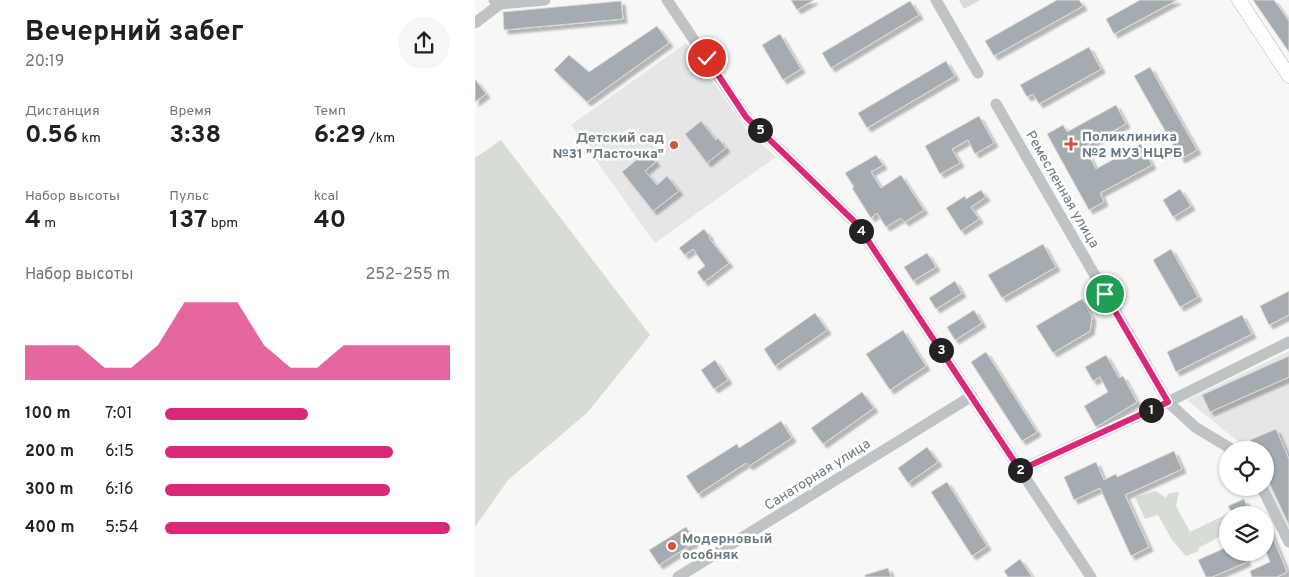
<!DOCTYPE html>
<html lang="ru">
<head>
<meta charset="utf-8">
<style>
	:root { --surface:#fff; --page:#f6f6f6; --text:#202124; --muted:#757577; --accent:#db2777 }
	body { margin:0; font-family:Overpass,sans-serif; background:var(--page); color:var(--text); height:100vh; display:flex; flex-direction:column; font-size:19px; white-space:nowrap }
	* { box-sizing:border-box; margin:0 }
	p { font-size:16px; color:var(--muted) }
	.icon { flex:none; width:28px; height:28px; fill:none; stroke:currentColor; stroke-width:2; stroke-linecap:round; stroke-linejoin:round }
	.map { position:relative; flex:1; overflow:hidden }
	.details { display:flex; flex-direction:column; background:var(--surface); width:475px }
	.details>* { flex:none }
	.fabs { position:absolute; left:744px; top:441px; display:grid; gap:10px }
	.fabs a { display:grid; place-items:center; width:55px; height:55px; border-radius:50%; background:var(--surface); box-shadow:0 1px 4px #0004; font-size:25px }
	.pin { position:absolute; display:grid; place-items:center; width:42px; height:42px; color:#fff; margin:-21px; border:2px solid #fff; border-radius:50%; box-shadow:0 1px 5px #0007 }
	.km { position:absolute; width:25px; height:25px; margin:-12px; border-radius:50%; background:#222; color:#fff; font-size:14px; line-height:25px; text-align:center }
	.round { display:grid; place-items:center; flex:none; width:52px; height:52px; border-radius:26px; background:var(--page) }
	.summary { display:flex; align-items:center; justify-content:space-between; height:85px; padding:0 25px }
	h1 { font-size:28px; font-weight:700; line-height:38px }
	.figures { display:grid; grid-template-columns:repeat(3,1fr); gap:8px; height:85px; padding:5px 25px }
	.figures div { display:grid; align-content:center }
	.figures b { font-size:25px; font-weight:700 }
	.figures small { font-size:14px; font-weight:400 }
	.figures p { font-size:14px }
	.chart { height:140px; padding:10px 25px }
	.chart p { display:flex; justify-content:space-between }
	.chart svg { width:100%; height:90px; margin-top:5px; fill:var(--accent); opacity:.7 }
	ul { padding:0 25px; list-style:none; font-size:16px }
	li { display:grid; grid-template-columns:80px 60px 1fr; align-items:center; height:38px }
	li i { height:12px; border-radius:6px; background:var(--accent) }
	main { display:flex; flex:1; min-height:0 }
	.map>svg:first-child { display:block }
</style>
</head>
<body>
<main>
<section class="details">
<div class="summary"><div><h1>Вечерний забег</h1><p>20:19</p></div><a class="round"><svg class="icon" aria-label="share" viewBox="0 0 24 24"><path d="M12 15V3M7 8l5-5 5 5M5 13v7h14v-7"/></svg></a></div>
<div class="figures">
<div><p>Дистанция</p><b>0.56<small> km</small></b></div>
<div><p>Время</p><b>3:38</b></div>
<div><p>Темп</p><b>6:29<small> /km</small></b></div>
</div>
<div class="figures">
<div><p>Набор высоты</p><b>4<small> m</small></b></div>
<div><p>Пульс</p><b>137<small> bpm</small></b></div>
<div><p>kcal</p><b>40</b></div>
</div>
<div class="chart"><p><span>Набор высоты</span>252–255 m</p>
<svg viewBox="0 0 160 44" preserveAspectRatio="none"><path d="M0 44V27L10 27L20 27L30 38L40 38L50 27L60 6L70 6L80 6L90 27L100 38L110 38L120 27L130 27L140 27L150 27L160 27V44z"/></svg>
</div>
<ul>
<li><b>100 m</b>7:01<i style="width:50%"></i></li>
<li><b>200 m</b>6:15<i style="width:80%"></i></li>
<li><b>300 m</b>6:16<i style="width:79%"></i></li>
<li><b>400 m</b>5:54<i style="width:100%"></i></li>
</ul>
</section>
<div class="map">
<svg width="814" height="577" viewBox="0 0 814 577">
	<defs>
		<filter id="shadow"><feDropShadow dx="4" dy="4" stdDeviation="1" flood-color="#0004"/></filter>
	</defs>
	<rect width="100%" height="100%" fill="#f7f7f5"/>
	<g fill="#e5e6e5">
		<path d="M211,43L275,134L301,157L180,243L96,125Z"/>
		<path d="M814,351V529L795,504L790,488V450H771L770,447L712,400Z"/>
	</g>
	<g fill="#d7dcd4">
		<path d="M484,0H505L489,9Z"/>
		<path d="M26,140L175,335L112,413L33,480L0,527V158Z"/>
		<path d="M681,491L691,498L694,493L704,492L701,506L715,532L754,513L755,515H752V533L723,548L724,551L711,556L697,540L683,515L670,519L660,497Z"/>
	</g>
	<g fill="#a4acb1" stroke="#d9d9d7" filter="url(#shadow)">
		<path d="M316,0H339L322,10Z"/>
		<path d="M582,0H604L608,6L519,56L510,41Z"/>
		<path d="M665,0H702L639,34L631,19Z"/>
		<path d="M778,0H799L814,21V52Z"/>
		<path d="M146,1L148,19L29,30L28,12Z"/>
		<path d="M435,1L444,15L356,68L347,53Z"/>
		<path d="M182,26L194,43L112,102L79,70L94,55L114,72Z"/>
		<path d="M305,34L326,69L308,80L287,45Z"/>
		<path d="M614,47L626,69L564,104L558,94L552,97L545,85Z"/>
		<path d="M471,61L480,76L392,128L383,113Z"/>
		<path d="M675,67L722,150L706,159L659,76Z"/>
		<path d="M0,79L11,94L0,102Z"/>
		<path d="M641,105L651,124L609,147L621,169L666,144L677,165L625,193L629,202L614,210L572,134L588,125L592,132Z"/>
		<path d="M504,116L519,143L500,154L493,140L477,149L485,163L465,174L450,146Z"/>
		<path d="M226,121L241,140L243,138L251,148L232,163L210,134Z"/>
		<path d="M172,151L181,162L170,171L182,185L192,176L204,191L178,211L147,172Z"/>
		<path d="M401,155L408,165L396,172L406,188L426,175L449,210L430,222L426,218L411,227L402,213L396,218L377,188L379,187L370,173Z"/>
		<path d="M705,189L716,206L698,217L688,200Z"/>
		<path d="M506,190L511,197L496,207L504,219L486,231L471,208L490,196L491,199Z"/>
		<path d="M229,229L235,237L234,238L254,263L229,282L222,272L230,266L218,249L210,255L204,248Z"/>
		<path d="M568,244L581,267L527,298L513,275Z"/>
		<path d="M696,249L723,297L705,307L678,260Z"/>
		<path d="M452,253L461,267L438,281L429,267Z"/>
		<path d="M480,281L487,293L461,309L454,298Z"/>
		<path d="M814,291V315L794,325L785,306Z"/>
		<path d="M607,299L617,317L615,331L578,353L561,326Z"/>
		<path d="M499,310L507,323L480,340L472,327Z"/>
		<path d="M340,313L352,330L300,366L289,349Z"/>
		<path d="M767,315L777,334L701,372L692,352Z"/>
		<path d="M428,330L451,366L415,390L391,354Z"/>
		<path d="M511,352L562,432L547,441L496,362Z"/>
		<path d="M631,355L644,378L648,376L662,402L621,427L609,406L633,392L625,377L618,381L610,367Z"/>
		<path d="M814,356V377L735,412L727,395Z"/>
		<path d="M240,360L253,380L239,389L226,370Z"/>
		<path d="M387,392L399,408L348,444L336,428Z"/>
		<path d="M306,421L317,438L274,466L271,463L223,494L211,476L262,444L264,448Z"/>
		<path d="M801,429L814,459V525L790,474V450H780L775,440Z"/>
		<path d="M452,447L463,462L433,483L423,468Z"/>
		<path d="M699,451L707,469L650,495L674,547L656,556L625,488L599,500L589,477L621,462L629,480L641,474L642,477Z"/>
		<path d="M472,482L512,546L497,556L456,492Z"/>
		<path d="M769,499L776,515H758L753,506Z"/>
		<path d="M790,518L812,572L802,577H777L775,571L795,562L790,549Z"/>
		<path d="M211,527L220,542L184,565L174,550Z"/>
		<path d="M752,547V552H768L772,562L737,577H731L723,560Z"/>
		<path d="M545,559L557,577H533L529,571Z"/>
		<path d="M413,568L416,577H390V575Z"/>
	</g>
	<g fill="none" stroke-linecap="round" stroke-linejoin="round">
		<g stroke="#b2b7ba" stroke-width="15">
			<path id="major" d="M764,0L814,76"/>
		</g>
		<g stroke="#bfc3c6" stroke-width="11">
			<path d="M19,0L25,4L70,0"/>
			<path d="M192,0L271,117L382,224L616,577"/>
			<path d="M461,0L503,73"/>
			<path d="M0,23L25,4"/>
			<path d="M521,104L693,402L720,427L758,450"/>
			<path d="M545,470L693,402L814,342"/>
			<path d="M787,488L814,542"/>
			<path d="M203,577L497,396"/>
		</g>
		<use href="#major" stroke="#fff" stroke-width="14"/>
	</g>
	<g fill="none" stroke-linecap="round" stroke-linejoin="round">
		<g stroke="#fff" stroke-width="10">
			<path id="route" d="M232,58L271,117L382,224L545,470L693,402L630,294"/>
		</g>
		<use href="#route" stroke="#db2777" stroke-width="6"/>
	</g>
	<g fill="#d1563b" stroke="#fff" stroke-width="2">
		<path d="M593.5 136.5h5v5h5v5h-5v5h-5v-5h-5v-5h5z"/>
		<circle cx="199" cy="145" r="5"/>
		<circle cx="197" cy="546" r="5"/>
	</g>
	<g text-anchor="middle" stroke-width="5" stroke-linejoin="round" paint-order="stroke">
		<g font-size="14" font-weight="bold" fill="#697982" stroke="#fff" text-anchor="start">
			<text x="607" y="141">Поликлиника<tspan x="607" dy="16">№2 МУЗ НЦРБ</tspan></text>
			<text x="189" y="142" text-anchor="end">Детский сад<tspan x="189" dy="16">№31 "Ласточка"</tspan></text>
			<text x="207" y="543">Модерновый<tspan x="207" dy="16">особняк</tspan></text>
		</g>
		<g font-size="14" fill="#697982" stroke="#fff">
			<text transform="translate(588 189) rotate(60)" y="5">Ремесленная улица</text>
			<text transform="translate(342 474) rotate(-32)" y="5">Санаторная улица</text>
		</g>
	</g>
</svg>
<div class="fabs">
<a><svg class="icon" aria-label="locate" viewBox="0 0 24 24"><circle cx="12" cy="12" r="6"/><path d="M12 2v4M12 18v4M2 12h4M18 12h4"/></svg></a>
<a><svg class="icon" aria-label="layers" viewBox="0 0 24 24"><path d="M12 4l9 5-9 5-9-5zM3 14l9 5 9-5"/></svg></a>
</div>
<div class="pin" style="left:630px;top:294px;background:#1e9e55"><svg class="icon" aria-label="arrive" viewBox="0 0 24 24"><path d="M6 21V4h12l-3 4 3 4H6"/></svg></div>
<div class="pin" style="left:232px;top:58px;background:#d93025"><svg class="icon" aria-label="check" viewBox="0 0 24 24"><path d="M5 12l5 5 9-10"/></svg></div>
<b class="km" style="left:676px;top:410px">1</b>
<b class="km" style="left:545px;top:470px">2</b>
<b class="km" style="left:466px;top:350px">3</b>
<b class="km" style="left:386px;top:231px">4</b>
<b class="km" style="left:285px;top:130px">5</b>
</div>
</main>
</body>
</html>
